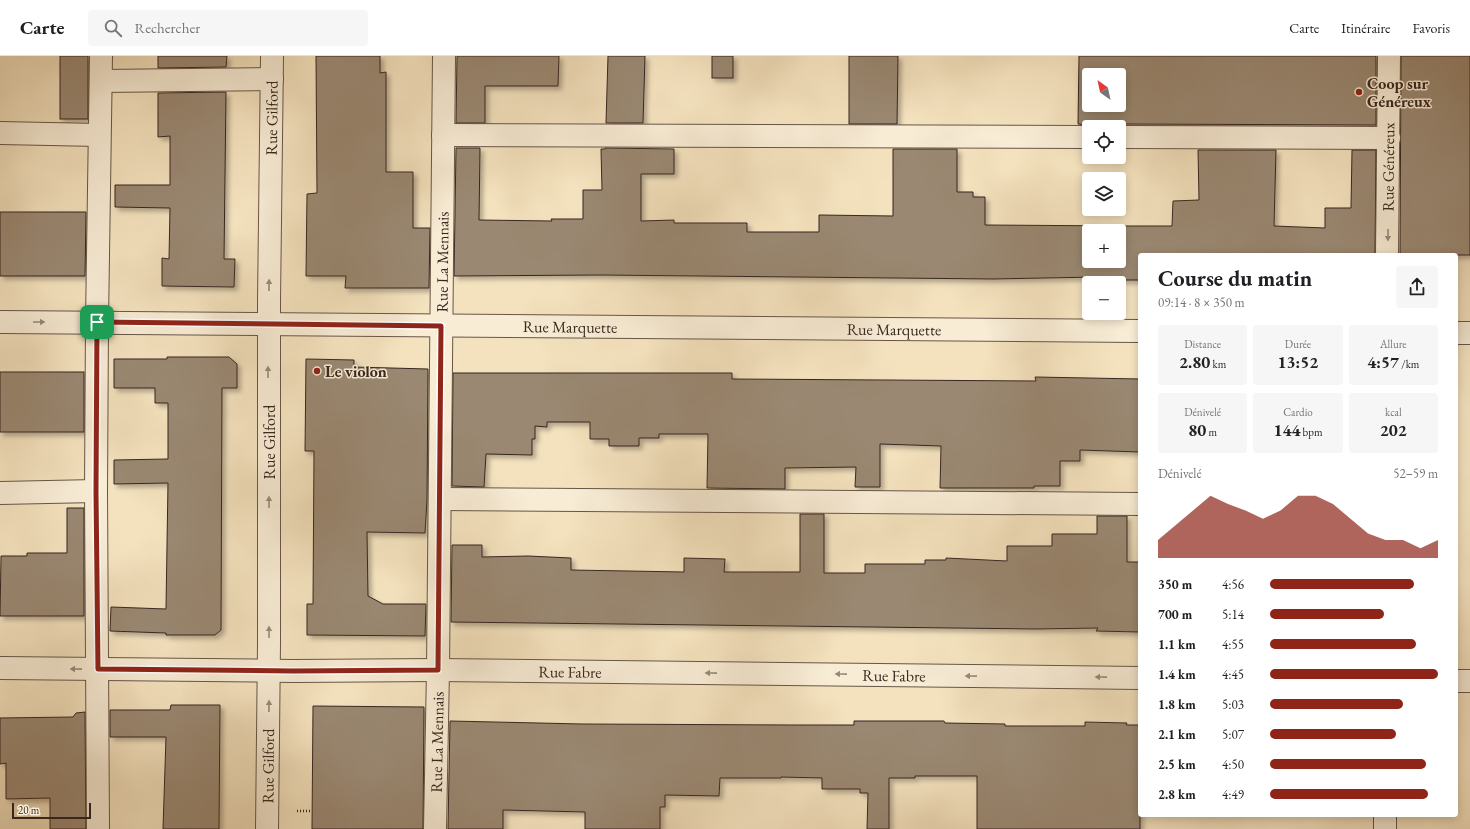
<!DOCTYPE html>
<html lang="fr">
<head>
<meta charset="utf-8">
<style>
	:root { --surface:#fff; --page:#f6f6f6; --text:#202124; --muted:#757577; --line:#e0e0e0; --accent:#8f2418 }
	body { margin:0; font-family:"EB Garamond",serif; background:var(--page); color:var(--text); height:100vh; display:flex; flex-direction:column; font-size:15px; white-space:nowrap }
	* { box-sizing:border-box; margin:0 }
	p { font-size:13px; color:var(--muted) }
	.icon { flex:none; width:22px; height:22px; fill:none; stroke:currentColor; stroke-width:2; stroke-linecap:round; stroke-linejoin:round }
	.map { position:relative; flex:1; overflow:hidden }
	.drawer { position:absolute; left:1138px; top:197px; width:320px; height:564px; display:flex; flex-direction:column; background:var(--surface); border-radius:4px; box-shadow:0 2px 10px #0003 }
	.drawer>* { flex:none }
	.needle { width:26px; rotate:327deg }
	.controls { position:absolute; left:1082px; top:12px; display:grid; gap:8px }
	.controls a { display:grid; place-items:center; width:44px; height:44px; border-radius:4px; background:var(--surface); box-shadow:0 2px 10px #0003; font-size:20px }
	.scale { position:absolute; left:12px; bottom:10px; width:79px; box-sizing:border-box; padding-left:4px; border:2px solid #38271f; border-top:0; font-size:11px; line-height:14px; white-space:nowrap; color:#38271f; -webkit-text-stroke:3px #f8ecd5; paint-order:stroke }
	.pin { position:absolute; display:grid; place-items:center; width:34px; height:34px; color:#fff; margin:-17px; border-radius:8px; box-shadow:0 2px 6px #0006 }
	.round { display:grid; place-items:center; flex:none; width:42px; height:42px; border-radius:4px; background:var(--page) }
	.summary { display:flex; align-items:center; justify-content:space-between; height:68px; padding:0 20px }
	h1 { font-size:22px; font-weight:700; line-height:30px }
	.stats { display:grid; grid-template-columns:repeat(3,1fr); gap:6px; height:68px; padding:4px 20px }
	.stats div { display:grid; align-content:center; border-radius:4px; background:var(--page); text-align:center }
	.stats b { font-size:17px; font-weight:700 }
	.stats small { font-size:11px; font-weight:400 }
	.stats p { font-size:11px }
	.chart { height:112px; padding:8px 20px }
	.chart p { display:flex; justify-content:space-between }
	.chart svg { width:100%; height:72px; margin-top:4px; fill:var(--accent); opacity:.7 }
	ul { padding:0 20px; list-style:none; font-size:13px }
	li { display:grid; grid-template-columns:64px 48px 1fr; align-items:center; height:30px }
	li i { height:10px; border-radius:5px; background:var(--accent) }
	header { display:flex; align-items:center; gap:24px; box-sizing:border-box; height:56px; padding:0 20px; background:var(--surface); border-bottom:1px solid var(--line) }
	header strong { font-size:19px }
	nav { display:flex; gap:22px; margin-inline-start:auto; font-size:14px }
	.search { width:280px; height:36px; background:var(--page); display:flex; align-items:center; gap:10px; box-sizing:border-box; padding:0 14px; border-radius:4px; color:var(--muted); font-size:15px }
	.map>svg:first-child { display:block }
</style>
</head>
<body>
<header>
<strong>Carte</strong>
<div class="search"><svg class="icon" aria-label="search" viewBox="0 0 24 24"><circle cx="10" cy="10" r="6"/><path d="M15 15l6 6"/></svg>Rechercher</div>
<nav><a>Carte</a><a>Itinéraire</a><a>Favoris</a></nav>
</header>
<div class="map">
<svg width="1470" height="773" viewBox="0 0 1470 773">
	<defs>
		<filter id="shadow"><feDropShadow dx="3.5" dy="3.5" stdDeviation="2" flood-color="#0004"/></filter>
	</defs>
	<rect width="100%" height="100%" fill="#f4e2be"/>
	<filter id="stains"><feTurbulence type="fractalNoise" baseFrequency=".005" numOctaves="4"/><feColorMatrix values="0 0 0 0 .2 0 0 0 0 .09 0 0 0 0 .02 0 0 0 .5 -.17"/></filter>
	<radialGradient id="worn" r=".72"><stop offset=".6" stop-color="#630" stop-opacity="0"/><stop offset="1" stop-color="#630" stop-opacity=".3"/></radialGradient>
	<g fill="#9a8872" stroke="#38271f" fill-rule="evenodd" filter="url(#shadow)">
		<rect x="60" y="0" width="28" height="63"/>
		<path d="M158,0H227L226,11L158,12Z"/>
		<path d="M316,0H380V17L386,16V116H413V172H430L429,232H345L346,220H306L307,138L317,137Z"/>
		<path d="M457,0H559L558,30H485V67H456Z"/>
		<path d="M608,0H645L643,67H606Z"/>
		<rect x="712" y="0" width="21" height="22"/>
		<path d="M849,0H898L897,68H849Z"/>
		<path d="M1079,0H1376V69L1119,68L1112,71H1096L1089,69L1078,68ZM1089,19H1119V49H1089Z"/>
		<path d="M1401,0H1470V199H1400Z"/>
		<path d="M226,36L224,203H235L234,231L162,230V202L169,203L170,152L115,151V129H170V80L158,81V37Z"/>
		<path d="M456,92H480L479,164L552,165L551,163H583V134H602L601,93H605V92L674,93V118H641V165L674,164V167H747V176H819V159L893,160V93H957V136H973V141H985V169L1123,170H1172L1173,145L1199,144L1198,94H1276L1274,170L1325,172V152H1351L1352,94H1376L1375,199H1140V224H1096V221L993,223L601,219L454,220ZM1089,175H1119V205H1089Z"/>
		<path d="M0,156H86L85,220H0Z"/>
		<path d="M167,301H229L237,308V332H222L221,574L215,579H166V577L110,575L111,551L166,553L168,427L114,428V404L168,403V347H155V332H114V303H167Z"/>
		<path d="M306,303L354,304V311L428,313L427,444L425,477L367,476L368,540L383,548H426L425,580L307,579V548H313L314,395H305Z"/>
		<rect x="0" y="316" width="84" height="60"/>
		<path d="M453,317H732V323L1036,325L1035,321L1140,323V396L1080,394V405H1060V430H1034V432H940L941,390L880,388V431H855L856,411L785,412V433L707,432L708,378H659V382H639V390H609V383H590V366H547V371L535,370V383H532V399L486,398L484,431L452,430Z"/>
		<path d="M67,452H84V560H0L1,500H27V497H67Z"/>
		<path d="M800,458H824V517H865V508H925V504H946V502L1007,505V490H1052V478H1097V460H1127V506H1140V576L1096,575L1098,572L1037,573L451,566L452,489H482V501L528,500L571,502V514L684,516V502L725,503L724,516H800Z"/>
		<path d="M171,649H220L219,773H163L166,681H110V654H170Z"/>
		<path d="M313,650L424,651L423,773H312Z"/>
		<path d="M85,656L86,773H50V742L6,743V707L0,708V662L73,661L76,657Z"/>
		<path d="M450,665L582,668L793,669H854V665H944L945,667L1005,668V670H1085V666L1127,667L1126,669H1140V773H977V720H915V722H889V773H867L868,737H860V733H822V722L781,721V722H720L719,740L665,739V751H660V773H585V756L503,754V773H448Z"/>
	</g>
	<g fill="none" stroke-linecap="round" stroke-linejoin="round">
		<g stroke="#675647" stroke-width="24">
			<g id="minor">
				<path d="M101,25L272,23"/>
				<path d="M0,77L99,79"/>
				<path d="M443,79L1089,81"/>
				<path d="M1119,81L1389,82"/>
				<path id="s1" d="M1387,199L1389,0"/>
				<path id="s2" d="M0,266L1140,275"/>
				<path d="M1456,277H1470"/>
				<path d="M0,437L96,435"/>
				<path d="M440,443L1140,448"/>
				<path id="s3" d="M0,612L293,615L438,614L1140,622"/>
				<path d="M1456,625H1470"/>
				<path d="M98,773L96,435L97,266L101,0"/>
				<path id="s4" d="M267,773L269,587V246L272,0"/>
				<path id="s5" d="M435,773L438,614L444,0"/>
				<path d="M1385,773V759"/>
			</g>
		</g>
		<path stroke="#38271f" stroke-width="2.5" stroke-dasharray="1 2" stroke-linecap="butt" d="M297,755H312"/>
		<use href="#minor" stroke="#f8ecd5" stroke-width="22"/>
	</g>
	<defs><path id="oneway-solid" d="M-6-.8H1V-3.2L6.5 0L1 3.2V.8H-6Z"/></defs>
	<g fill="#988a7a">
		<use href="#oneway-solid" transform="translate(1388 179) rotate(91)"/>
		<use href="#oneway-solid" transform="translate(269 229) rotate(-89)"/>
		<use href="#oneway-solid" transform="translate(39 266)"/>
		<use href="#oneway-solid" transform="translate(268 316) rotate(-90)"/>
		<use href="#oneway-solid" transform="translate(269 446) rotate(-90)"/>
		<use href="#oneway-solid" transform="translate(269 576) rotate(-90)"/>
		<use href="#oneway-solid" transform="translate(76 613) rotate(-179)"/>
		<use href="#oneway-solid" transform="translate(711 617) rotate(-179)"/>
		<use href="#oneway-solid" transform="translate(841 618) rotate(-179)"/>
		<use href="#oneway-solid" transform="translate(971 620) rotate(-179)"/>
		<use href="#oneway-solid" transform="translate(1101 621) rotate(-179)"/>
		<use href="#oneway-solid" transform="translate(269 650) rotate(-89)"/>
	</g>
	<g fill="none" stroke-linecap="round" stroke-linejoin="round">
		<g stroke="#fff" stroke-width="8">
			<path id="route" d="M97,266L441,270L438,614L293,615L98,613L96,435Z"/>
		</g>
		<use href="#route" stroke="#8f2418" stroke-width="5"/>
	</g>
	<g fill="#8f2418" stroke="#f8ecd5" stroke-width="1.5">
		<circle cx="1359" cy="36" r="4"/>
		<circle cx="317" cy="315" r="4"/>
	</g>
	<g text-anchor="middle" stroke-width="3" stroke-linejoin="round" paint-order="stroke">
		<g font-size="16" font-weight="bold" fill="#38271f" stroke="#f8ecd5" text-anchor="start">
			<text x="1367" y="33">Coop sur<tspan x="1367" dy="18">Généreux</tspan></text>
			<text x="325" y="321">Le violon</text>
		</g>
		<g font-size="16" fill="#38271f" stroke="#f8ecd5">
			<text dy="6" stroke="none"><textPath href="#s4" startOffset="711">Rue Gilford</textPath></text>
			<text dy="6" stroke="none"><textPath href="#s1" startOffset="88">Rue Généreux</textPath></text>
			<text dy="6" stroke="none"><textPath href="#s5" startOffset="567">Rue La Mennais</textPath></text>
			<text dy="6" stroke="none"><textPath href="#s2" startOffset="570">Rue Marquette</textPath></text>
			<text dy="6" stroke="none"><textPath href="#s2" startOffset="894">Rue Marquette</textPath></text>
			<text transform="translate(269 386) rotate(-90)" y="6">Rue Gilford</text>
			<text dy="6" stroke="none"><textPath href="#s3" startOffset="570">Rue Fabre</textPath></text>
			<text dy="6" stroke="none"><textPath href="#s3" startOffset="894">Rue Fabre</textPath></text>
			<text dy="6" stroke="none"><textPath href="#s5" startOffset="87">Rue La Mennais</textPath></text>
			<text dy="6" stroke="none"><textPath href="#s4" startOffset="63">Rue Gilford</textPath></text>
		</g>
	</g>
	<rect width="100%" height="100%" filter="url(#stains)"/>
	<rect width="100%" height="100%" fill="url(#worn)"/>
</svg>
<div class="controls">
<a><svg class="needle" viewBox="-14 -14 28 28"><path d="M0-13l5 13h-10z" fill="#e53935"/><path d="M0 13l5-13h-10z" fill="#757577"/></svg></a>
<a><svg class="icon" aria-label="locate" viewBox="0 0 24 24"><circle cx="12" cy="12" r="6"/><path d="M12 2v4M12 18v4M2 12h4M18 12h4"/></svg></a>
<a><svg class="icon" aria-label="layers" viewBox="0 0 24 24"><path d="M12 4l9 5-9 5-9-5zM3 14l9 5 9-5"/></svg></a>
<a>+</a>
<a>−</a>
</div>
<div class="scale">20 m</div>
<div class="pin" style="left:97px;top:266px;background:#1e9e55"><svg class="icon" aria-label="arrive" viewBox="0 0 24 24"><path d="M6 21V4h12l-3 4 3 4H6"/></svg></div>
<section class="drawer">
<div class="summary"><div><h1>Course du matin</h1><p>09:14 · 8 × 350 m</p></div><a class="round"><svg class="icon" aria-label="share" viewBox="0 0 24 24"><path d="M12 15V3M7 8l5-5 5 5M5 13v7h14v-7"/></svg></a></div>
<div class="stats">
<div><p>Distance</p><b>2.80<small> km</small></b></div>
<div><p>Durée</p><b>13:52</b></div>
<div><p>Allure</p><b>4:57<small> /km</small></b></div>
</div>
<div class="stats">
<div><p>Dénivelé</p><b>80<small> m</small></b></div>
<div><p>Cardio</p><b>144<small> bpm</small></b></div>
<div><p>kcal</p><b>202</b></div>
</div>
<div class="chart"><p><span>Dénivelé</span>52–59 m</p>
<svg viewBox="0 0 160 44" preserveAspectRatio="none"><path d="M0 44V33L10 24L20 15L30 6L40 11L50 15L60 20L70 15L80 6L90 6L100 11L110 20L120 29L130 33L140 33L150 38L160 33V44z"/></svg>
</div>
<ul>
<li><b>350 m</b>4:56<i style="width:86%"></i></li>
<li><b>700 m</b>5:14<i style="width:68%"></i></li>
<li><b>1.1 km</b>4:55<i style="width:87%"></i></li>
<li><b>1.4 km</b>4:45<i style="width:100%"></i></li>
<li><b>1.8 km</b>5:03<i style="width:79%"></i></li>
<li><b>2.1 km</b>5:07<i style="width:75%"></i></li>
<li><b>2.5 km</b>4:50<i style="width:93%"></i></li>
<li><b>2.8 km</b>4:49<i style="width:94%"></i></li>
</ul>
</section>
</div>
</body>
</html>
